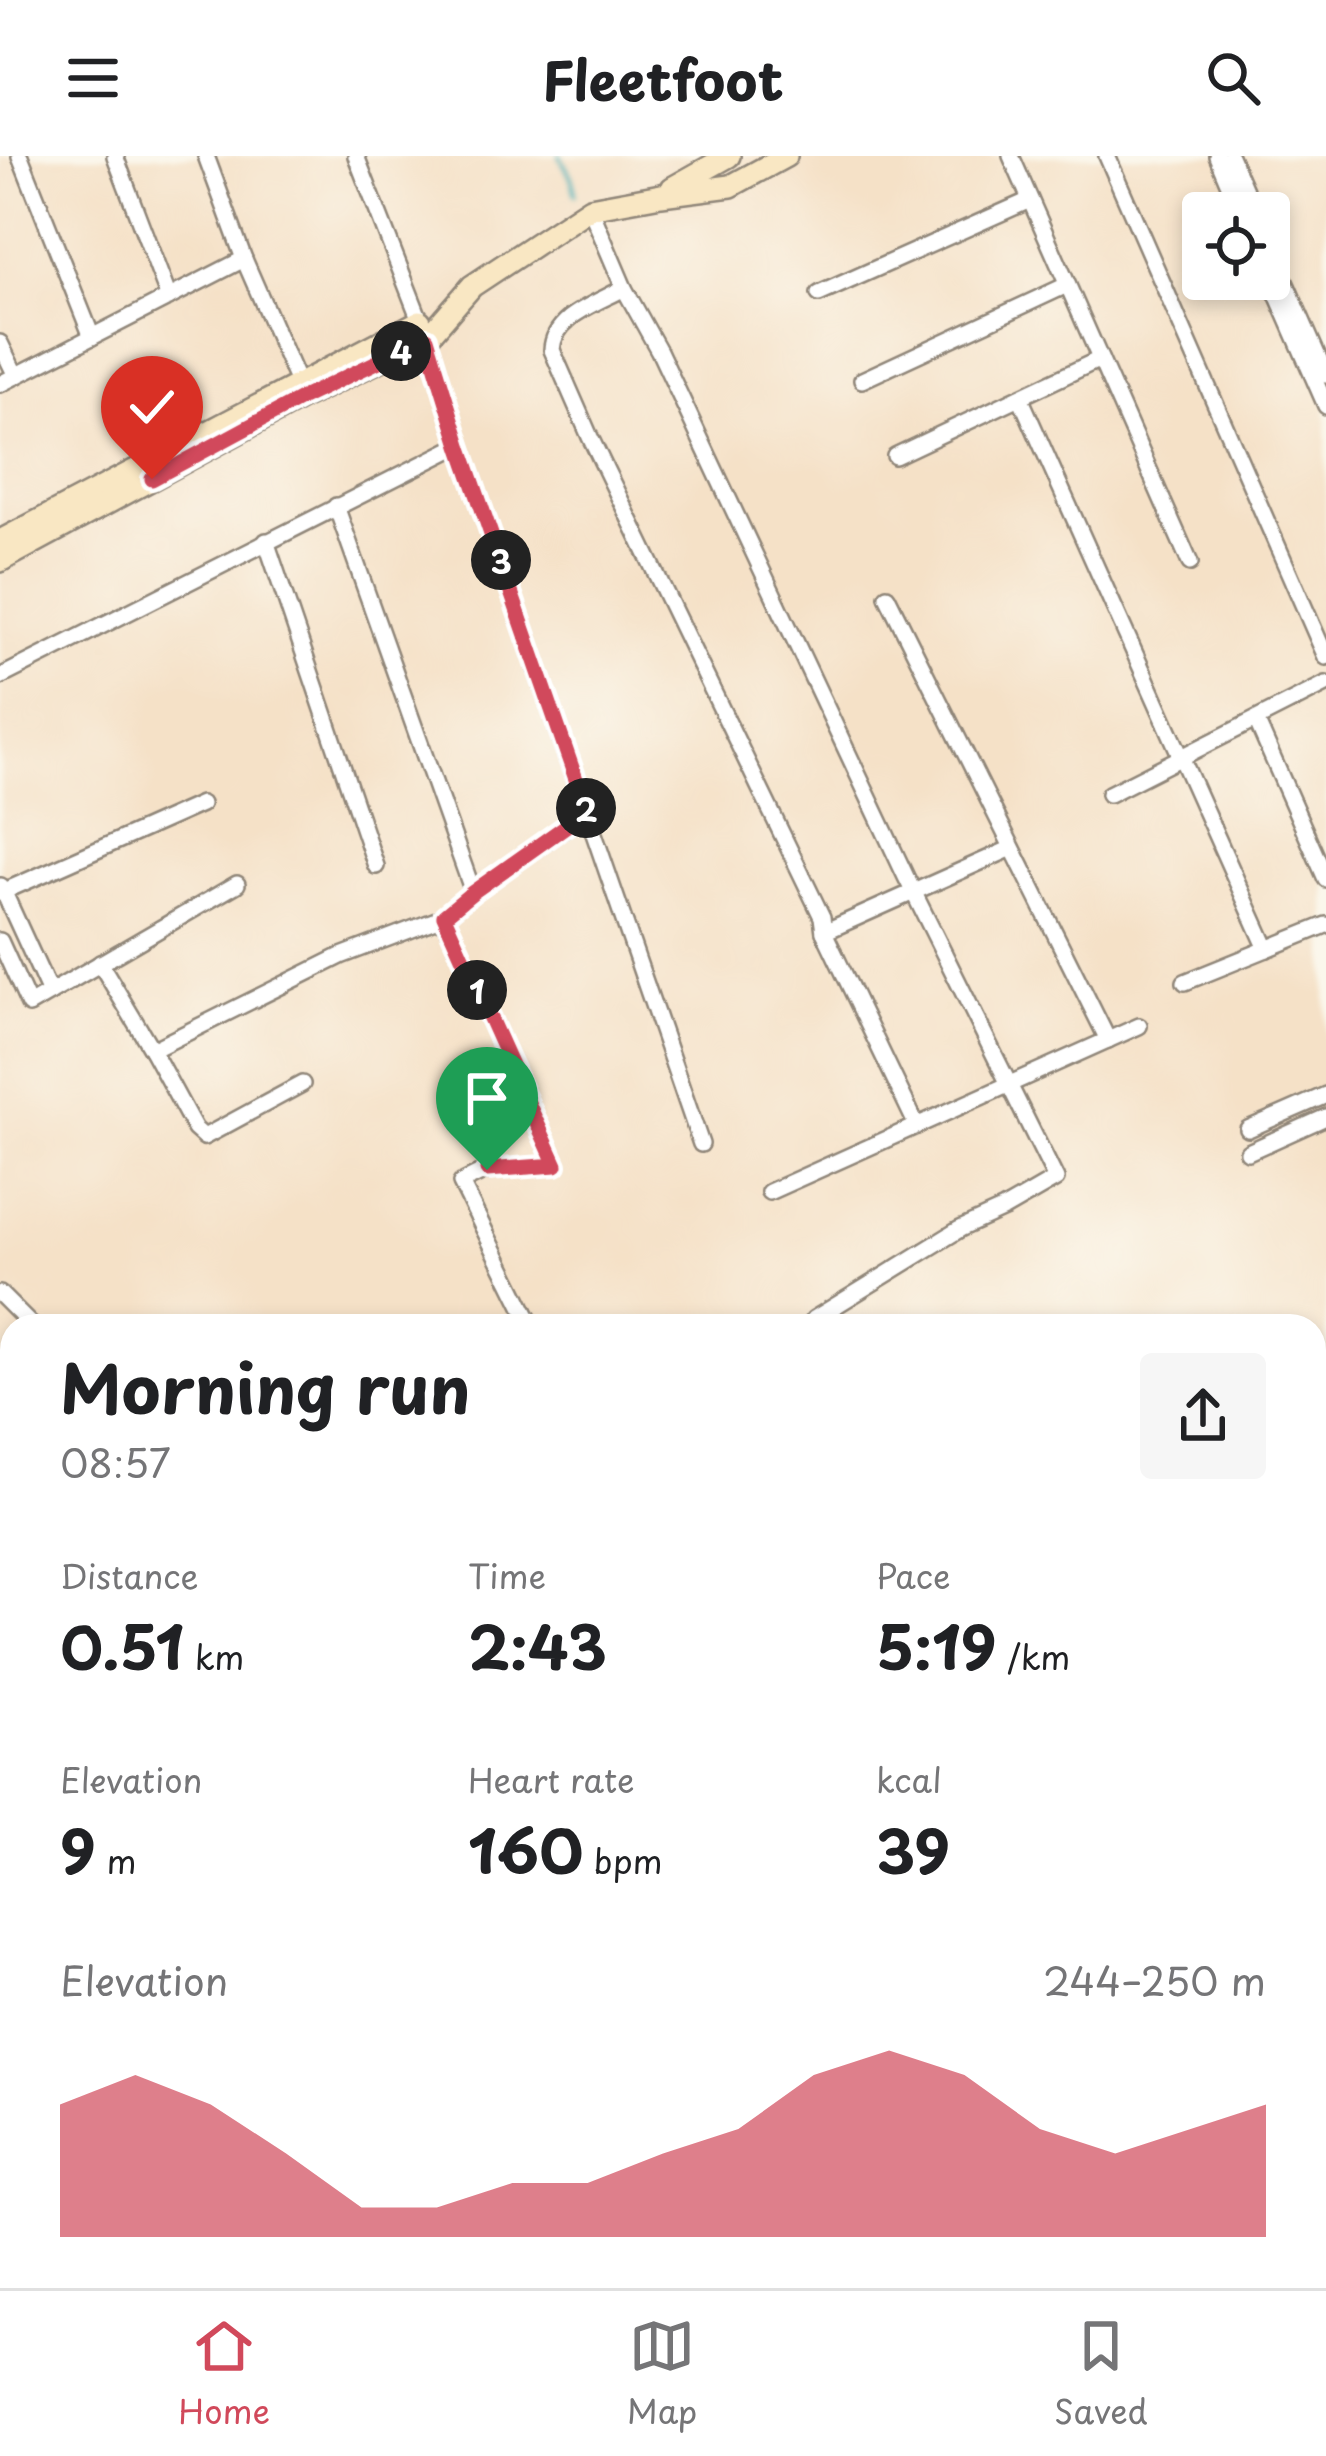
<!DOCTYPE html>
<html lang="en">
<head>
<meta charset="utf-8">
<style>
	:root { --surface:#fff; --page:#f6f6f6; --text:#202124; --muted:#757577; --line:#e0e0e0; --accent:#d1495b }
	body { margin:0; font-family:"Playpen Sans",sans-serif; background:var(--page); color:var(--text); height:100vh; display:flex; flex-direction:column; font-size:45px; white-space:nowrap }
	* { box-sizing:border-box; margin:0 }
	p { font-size:39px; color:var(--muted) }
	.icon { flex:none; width:66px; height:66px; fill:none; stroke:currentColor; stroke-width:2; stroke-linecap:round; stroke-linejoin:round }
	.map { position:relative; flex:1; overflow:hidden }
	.drawer { position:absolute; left:0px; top:1158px; width:1326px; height:975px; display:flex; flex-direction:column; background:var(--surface); border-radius:36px 36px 0 0; box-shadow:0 6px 18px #0003 }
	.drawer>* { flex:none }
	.fabs { position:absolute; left:1182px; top:36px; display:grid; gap:24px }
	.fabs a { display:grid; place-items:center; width:108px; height:108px; border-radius:12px; background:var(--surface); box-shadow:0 6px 18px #0003; font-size:60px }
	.pin { position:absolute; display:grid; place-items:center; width:102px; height:102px; color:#fff; margin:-123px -51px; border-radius:50% 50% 50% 0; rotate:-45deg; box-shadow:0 0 12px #0007 }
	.pin .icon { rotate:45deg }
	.km { position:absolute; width:60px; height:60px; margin:-30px; border-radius:50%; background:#222; color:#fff; font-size:33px; line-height:60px; text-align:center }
	.round { display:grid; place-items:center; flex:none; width:126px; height:126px; border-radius:12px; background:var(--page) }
	.head { display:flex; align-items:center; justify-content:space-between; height:204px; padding:0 60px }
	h1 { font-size:66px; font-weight:700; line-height:90px }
	.figures { display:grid; grid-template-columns:repeat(3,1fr); gap:18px; height:204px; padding:12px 60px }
	.figures div { display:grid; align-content:center }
	.figures b { font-size:60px; font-weight:700 }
	.figures small { font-size:33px; font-weight:400 }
	.figures p { font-size:33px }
	.chart { height:336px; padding:24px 60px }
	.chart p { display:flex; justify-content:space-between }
	.chart svg { width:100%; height:216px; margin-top:12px; fill:var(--accent); opacity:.7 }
	header { display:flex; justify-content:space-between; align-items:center; height:156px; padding:0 60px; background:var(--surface); font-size:54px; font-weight:700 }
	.dock { display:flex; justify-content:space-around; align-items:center; height:168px; border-top:3px solid var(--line); background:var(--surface); font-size:33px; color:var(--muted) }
	.dock a { display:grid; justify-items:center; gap:6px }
	.dock .on { color:var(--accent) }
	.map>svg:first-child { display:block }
</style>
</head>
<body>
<header><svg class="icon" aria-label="menu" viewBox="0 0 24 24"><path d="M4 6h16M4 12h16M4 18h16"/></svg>Fleetfoot<svg class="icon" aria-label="search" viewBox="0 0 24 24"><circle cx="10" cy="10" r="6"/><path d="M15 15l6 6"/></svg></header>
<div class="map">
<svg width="1326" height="2132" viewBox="0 0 1326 2132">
	<rect width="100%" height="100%" fill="#fbf7ec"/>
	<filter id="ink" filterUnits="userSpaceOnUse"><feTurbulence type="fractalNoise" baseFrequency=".00833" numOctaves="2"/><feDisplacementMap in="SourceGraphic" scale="24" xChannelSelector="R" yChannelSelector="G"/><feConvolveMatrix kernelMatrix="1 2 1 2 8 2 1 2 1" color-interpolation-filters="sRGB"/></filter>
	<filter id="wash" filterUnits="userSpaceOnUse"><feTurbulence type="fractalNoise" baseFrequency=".004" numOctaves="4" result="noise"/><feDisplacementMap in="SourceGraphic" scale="48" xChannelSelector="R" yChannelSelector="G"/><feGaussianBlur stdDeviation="2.7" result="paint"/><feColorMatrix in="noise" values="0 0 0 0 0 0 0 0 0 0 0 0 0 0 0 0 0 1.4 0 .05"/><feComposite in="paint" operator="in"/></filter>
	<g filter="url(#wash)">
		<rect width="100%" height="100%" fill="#f5e1c7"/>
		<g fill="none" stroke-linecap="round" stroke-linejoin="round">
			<path stroke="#3eafb6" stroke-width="4.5" d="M560,0L573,25L575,38"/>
		</g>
	</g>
	<g filter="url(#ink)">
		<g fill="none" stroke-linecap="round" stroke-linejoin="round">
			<g stroke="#908679" stroke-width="20">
				<g id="street">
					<path d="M20,0L92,181"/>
					<path d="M115,0L169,142"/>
					<path d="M206,0L244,103L302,236"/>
					<path d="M356,0L427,182L460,289L701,988"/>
					<path d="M1011,0L1190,407"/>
					<path d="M1107,0L1326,501"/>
					<path d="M1217,0L1241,57"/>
					<path d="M1230,0L1255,57"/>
					<path d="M590,52L624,132L659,195L906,721L1056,1023L1004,1053L960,1073L814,1163L809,1170"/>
					<path d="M1269,89L1326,219"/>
					<path d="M1269,120L1326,250"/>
					<path d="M624,132C598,147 553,160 552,194L590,281L822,761L824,776L917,970"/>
					<path d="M819,138L1030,44"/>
					<path d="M0,187L16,220"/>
					<path d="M862,224L1067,129"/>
					<path d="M0,228L244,103"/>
					<path d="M1020,241L1267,793"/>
					<path d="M895,300L1100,203"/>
					<path d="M336,350L473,736"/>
					<path d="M266,385L376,710"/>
					<path d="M887,440L1108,884"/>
					<path d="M0,521L460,289"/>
					<path d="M1256,564L1326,723"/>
					<path d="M1109,638L1326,528"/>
					<path d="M1,730L50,837"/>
					<path d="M0,737L201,648"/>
					<path d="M444,761L556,1009L487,1014L461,1027L532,1170"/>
					<path d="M824,776L1012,692"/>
					<path d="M0,785L29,849L237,728"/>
					<path d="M100,807L152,894L195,973L204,981L302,928"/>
					<path d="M1185,826L1326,769"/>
					<path d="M152,894L341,800L444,761L473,736L588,655"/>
					<path d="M1248,973L1326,939"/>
					<path d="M1248,996L1326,961"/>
					<path d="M769,1036L1139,870"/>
					<path d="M0,1138L32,1170"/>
					<path d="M0,1418L12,1411"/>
					<path d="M0,1558L12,1552"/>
					<path d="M1314,1984L1326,1971"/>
					<path d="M539,2121L548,2132"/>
					<path d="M654,2121L663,2132"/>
					<path d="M768,2121L777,2132"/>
					<path d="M882,2121L891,2132"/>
					<path d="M1080,2121L1095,2132"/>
					<path d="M960,2132L972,2121"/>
				</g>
			</g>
			<g stroke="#908679" stroke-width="26">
				<g id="secondary">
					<path d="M672,32L729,0"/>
					<path d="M0,385L420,165"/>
					<path d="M0,405L304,241L427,182L472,130L590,52L661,39L731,30L786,0"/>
					<path d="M1314,2029L1326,2027"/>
					<path d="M1314,2047L1326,2046"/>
					<path d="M1253,2121L1258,2132"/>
					<path d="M1274,2121L1280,2132"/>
					<path d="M1138,2132L1150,2121"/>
				</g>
			</g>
			<use href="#street" stroke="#fff" stroke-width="15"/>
			<use href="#secondary" stroke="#f9e7c3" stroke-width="21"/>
		</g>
	</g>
	<g fill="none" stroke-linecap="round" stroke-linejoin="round" filter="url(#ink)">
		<g stroke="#fff" stroke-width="24">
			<path id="route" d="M152,323L304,241L427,182L460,289L587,655L473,736L444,760L556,1009L487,1014"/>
		</g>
		<use href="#route" stroke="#d1495b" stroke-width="15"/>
	</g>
</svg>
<div class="fabs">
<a><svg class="icon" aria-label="locate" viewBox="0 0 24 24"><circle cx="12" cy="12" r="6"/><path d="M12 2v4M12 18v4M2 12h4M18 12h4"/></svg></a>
</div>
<div class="pin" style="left:487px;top:1014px;background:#1e9e55"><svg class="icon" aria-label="arrive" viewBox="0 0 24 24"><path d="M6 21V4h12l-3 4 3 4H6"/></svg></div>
<div class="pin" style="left:152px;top:323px;background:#d93025"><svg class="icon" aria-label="check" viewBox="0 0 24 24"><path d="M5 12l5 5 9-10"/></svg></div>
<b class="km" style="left:477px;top:834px">1</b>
<b class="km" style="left:586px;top:652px">2</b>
<b class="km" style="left:501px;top:404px">3</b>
<b class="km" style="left:401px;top:195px">4</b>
<section class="drawer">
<div class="head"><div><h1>Morning run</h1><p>08:57</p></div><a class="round"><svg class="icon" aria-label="share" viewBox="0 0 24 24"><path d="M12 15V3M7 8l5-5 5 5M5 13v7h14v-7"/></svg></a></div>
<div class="figures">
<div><p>Distance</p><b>0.51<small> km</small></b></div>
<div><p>Time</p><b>2:43</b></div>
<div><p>Pace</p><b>5:19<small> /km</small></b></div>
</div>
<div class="figures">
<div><p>Elevation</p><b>9<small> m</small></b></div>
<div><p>Heart rate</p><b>160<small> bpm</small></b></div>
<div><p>kcal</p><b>39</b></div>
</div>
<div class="chart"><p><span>Elevation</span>244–250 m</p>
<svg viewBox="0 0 160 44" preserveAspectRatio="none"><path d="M0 44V17L10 11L20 17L30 27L40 38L50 38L60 33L70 33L80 27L90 22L100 11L110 6L120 11L130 22L140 27L150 22L160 17V44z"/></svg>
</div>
</section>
</div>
<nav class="dock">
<a class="on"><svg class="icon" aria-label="home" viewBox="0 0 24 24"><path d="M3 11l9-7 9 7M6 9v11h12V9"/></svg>Home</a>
<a><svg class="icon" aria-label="map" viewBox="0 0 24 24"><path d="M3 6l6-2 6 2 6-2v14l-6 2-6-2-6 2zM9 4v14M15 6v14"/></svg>Map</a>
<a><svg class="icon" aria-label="saved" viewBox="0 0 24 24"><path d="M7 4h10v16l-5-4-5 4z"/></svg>Saved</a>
</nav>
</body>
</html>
